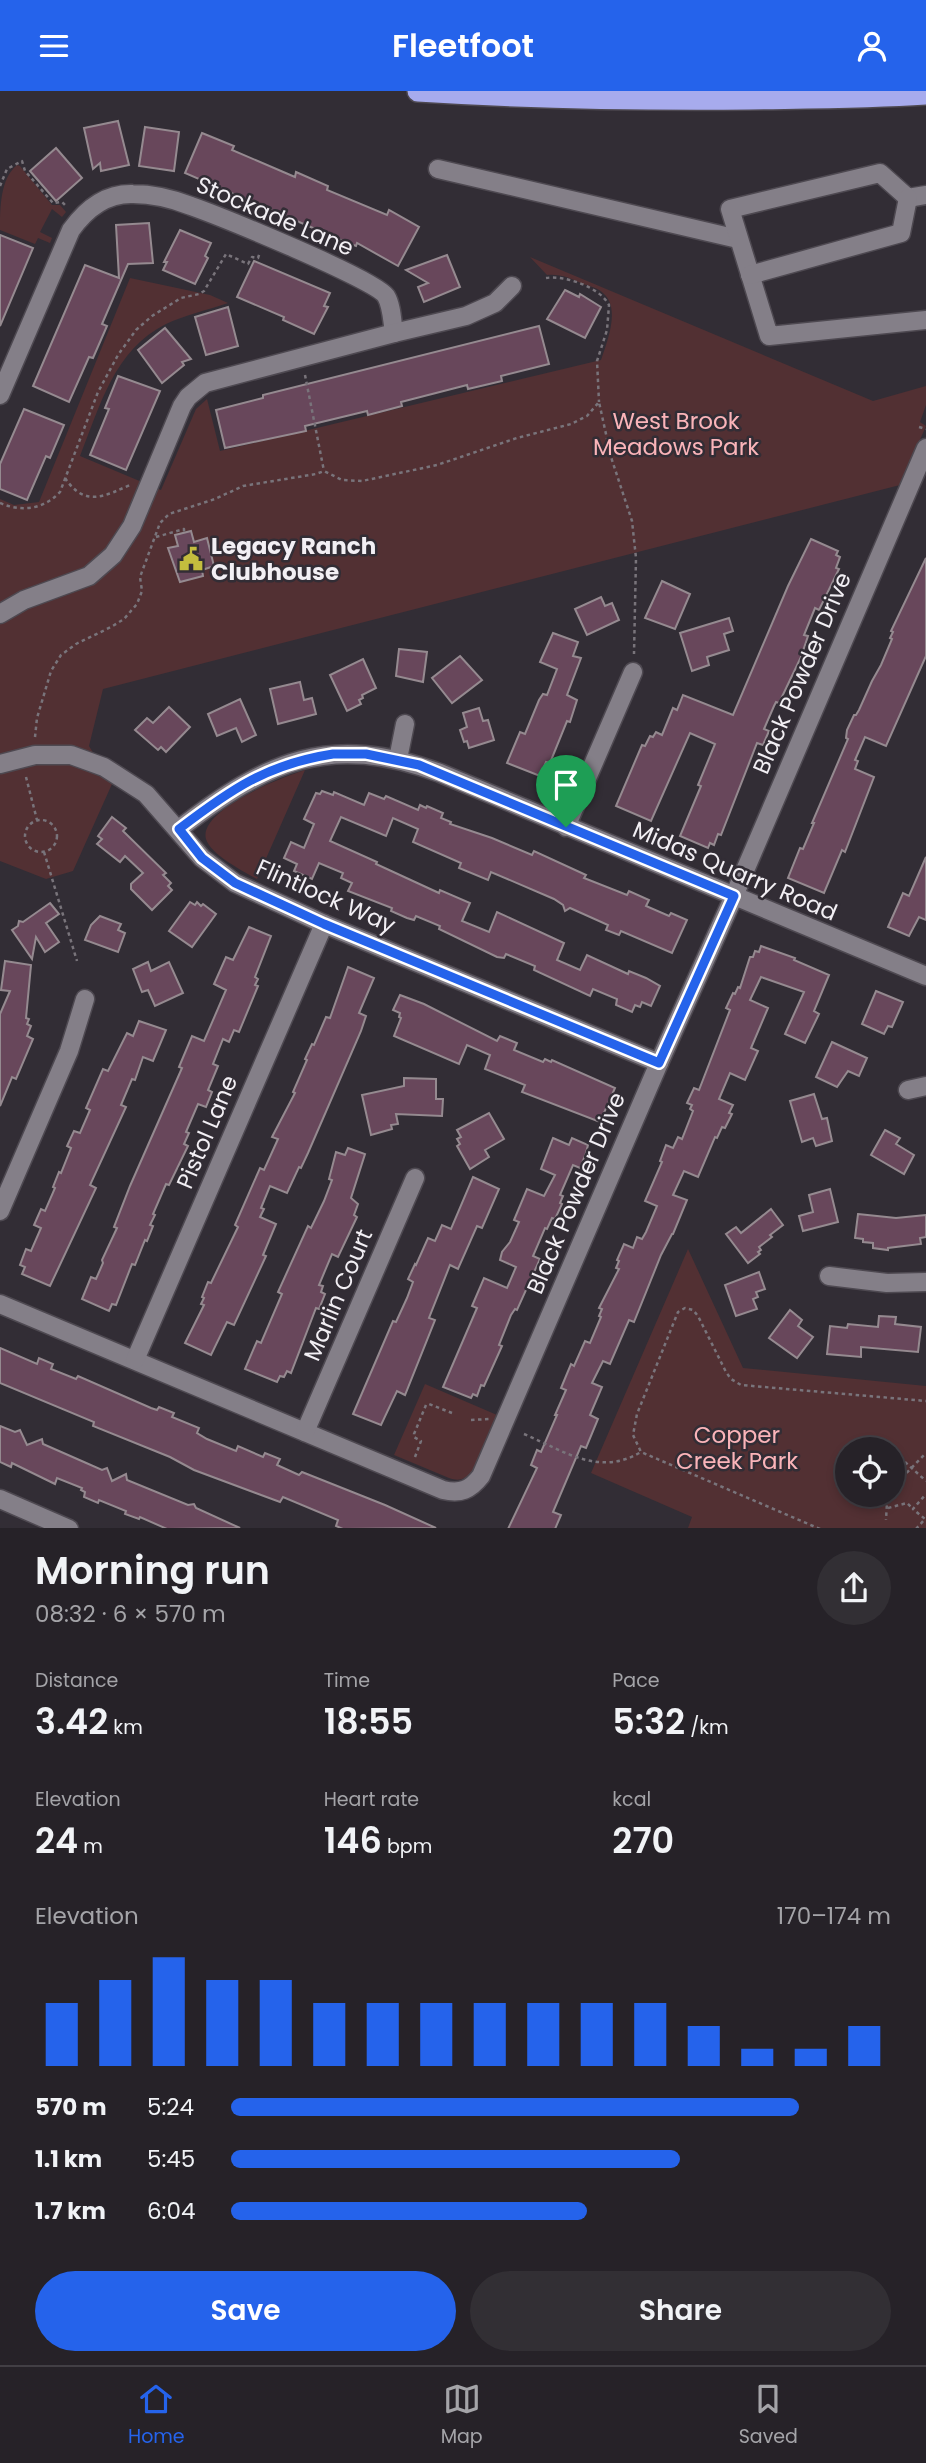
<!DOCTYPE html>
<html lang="en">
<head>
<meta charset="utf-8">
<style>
	:root { --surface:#262228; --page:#322f34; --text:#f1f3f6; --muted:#a4a4a8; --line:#423f45; --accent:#2563eb }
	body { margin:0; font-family:Poppins,sans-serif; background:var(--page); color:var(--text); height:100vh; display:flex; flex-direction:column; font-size:26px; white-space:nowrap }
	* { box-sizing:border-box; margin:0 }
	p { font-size:23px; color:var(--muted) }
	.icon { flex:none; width:38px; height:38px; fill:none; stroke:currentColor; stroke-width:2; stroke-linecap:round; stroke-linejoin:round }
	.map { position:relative; height:1437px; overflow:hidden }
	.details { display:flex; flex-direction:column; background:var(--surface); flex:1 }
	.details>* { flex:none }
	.fabs { position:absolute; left:835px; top:1346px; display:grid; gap:14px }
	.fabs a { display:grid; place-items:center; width:70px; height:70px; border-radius:50%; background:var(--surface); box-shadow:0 4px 10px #0003,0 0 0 2px var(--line); font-size:35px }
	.pin { position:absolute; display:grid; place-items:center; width:60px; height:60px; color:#fff; margin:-72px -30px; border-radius:50% 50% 50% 0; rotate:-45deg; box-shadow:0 0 7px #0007 }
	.pin .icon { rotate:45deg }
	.round { display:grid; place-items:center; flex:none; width:74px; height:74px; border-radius:37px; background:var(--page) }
	.overview { display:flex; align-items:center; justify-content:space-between; height:119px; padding:0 35px }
	h1 { font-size:38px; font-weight:600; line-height:52px }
	.metrics { display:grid; grid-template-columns:repeat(3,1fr); gap:10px; height:119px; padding:7px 35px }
	.metrics div { display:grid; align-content:center }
	.metrics b { font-size:35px; font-weight:600 }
	.metrics small { font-size:19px; font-weight:400 }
	.metrics p { font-size:19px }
	.chart { height:196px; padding:14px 35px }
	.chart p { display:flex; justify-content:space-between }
	.chart svg { width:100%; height:126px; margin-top:7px; stroke:var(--accent); stroke-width:6 }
	.primary-button { display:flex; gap:14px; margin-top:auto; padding:14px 35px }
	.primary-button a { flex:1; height:80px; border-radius:42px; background:var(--accent); color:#fff; font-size:28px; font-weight:600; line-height:80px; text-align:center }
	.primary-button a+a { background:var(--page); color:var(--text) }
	ul { padding:0 35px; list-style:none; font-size:23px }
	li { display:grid; grid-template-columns:112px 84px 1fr; align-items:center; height:52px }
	li i { height:18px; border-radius:9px; background:var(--accent) }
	header { display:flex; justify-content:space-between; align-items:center; height:91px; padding:0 35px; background:var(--accent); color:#fff; font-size:32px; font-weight:600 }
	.menu { display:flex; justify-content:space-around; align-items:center; height:98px; border-top:2px solid var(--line); background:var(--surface); font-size:19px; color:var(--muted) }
	.menu a { display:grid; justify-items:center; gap:4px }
	.menu .on { color:var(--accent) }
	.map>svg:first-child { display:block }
</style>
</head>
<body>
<header><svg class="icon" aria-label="menu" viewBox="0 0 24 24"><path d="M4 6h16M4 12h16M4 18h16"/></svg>Fleetfoot<svg class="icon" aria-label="person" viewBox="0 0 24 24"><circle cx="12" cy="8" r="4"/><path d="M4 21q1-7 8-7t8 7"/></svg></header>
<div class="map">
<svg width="926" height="1438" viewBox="0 0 926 1438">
	<rect width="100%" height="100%" fill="#322d35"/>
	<g fill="#523033" fill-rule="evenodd">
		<path d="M17,74L20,75L52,114H60L66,121L62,126L52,118L40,141L52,147L50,152L38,147L35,153L0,139C0,117 0,88 17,74Z"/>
		<path d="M530,166L873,310L926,295V314L920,331L926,335L900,394L103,598L89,655L112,693L73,780L46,788L0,770V408L14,414L39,411L130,187L210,204L228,212C208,219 185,224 166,233C114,259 100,315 80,365L161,399L196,318L207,308L220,360L601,269C607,251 621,217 603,202C598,197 590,195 583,193C570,187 561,183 547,184Z"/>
		<path d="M305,679L257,788C244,781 210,763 206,748C198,719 284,685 305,679Z"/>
		<path d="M688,1158L743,1277L926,1295V1437H688L692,1426L591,1382ZM892,1358V1404H847V1358Z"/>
		<path d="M425,1293L497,1324C492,1337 478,1380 466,1386C460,1390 455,1389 449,1387L394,1364Z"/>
	</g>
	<g fill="#68475b" stroke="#958a90" stroke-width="2">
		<path d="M118,30L129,74L101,80L100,72L93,78L84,37Z"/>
		<path d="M145,36L179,41L174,80L139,75Z"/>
		<path d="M202,42L234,55L232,59L295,86L296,81L328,95L327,99L387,124L389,119L419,136L398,175L357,152L356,155L348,152L185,82Z"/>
		<path d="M56,57L82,87L56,110L30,80Z"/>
		<path d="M149,132L153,172L128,173L102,233L107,235L93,267L89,266L69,311L33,295L85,174L119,187L116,134Z"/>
		<path d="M180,139L211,152L205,165L208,167L195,193L163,179L167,171H164Z"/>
		<path d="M0,144L33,157L0,235Z"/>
		<path d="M447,164L460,196L424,211L418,196L428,192L406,179Z"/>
		<path d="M254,170L330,202L324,215L328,216L314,243L283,229L284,226L237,206Z"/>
		<path d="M565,199L579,206L580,203L601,216L585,247L547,228Z"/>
		<path d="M228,216L238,255L206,264L195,226Z"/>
		<path d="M539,235L549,273L501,285L502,290L468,298L467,294L401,311L402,315L368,324L367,320L305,335L306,340L225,357L216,319L263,307V304Z"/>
		<path d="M165,237L191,268L182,271L184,274L162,292L138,259Z"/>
		<path d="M118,285L160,300L126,379L90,364L109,318L105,317Z"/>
		<path d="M24,318L64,334L50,367L46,365L27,409L0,398V373Z"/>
		<path d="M191,440L194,451L207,447L214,475L202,479L203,485L180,491L168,457L178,455L175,444Z"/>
		<path d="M811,448L838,460L836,464L840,466L836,477L839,478L819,519L815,517L804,544L808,545L801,566L779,612L776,611L774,615L764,638L769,640L763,654L757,652L721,744L718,743L714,754L710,752L708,757L680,745L701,695L698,694L715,653L690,642L651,730L616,715L642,654L645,655L650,645L653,646L656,641L662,644L673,617L677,619L683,604L733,624L788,495Z"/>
		<path d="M926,467V565L886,655L865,646L855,669L858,670L855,678L874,686L845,761L842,759L824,802L788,787L800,757L803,758L814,732H812L848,648L846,647L847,639L854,624H856L859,619L872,590L881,574L892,548L890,547L893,541L891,540Z"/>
		<path d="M662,490L690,503L675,538L645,527Z"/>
		<path d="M601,506L605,515L612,512L619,529L587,544L575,518Z"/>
		<path d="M729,527L733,540L724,543L729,559L707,566L709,574L692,580L680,542Z"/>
		<path d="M553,542L578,551L573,565L581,567L567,604L577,609L570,631L567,630L550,672L546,671L540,685L507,672L520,641L525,643L539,609L543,603L547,604L557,578L540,571Z"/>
		<path d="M399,558L427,561L423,591L396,585Z"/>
		<path d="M460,565L482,589L452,612L432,587Z"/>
		<path d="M363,568L376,597L362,604L363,607L359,609L361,613L347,620L330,584Z"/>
		<path d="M300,591L304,609L312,607L316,623L278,633L270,598Z"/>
		<path d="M240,608L256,644L242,651L236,637L217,645L208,623Z"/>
		<path d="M169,616L190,636L166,661L161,656L158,659L135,639L147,627L153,632Z"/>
		<path d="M479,617L483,630L488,629L494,649L469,657L467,650L464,651L460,639L467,636L463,622Z"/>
		<path d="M322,700L333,704L334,701L364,714L369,702L384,708L386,705L418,719L420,714L426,717L427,715L443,722L441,727L451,731L450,733L492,747L532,764L534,760L586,784L584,787L627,804L629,800L649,809L646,815L669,825L671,822L687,829L672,862L621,840L619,844L606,839L608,834L570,817L565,820L563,814L554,808L491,781L488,789L459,777L461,772L413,751L418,738L393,727L386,745L341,726L330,750L377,771L376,773L439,802L440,799L470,812L462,830L489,841L497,821L564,852L557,869L580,879L587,864L628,883L629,880L646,887L660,895L651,915L642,911L640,916L635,914L632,921L616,914L617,908L593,898L590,905L534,879L535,875L506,863L504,867L497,866L439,838L440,835L416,825L414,829L407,827L391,820L392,817L348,800L352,792L341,787L343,782L319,772L312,788L294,780L297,773L284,767L291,751L304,757L314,733L304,728L316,702L320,703Z"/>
		<path d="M112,726L126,737L123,740L166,782L163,784L171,792L168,795L172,799L152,819L131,798V793L143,782L125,765L120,771L97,753L102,748L98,745Z"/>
		<path d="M926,766V829L919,826L909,845L888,836L903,802L909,805Z"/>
		<path d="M190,811L195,814L197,811L201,815L203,813L216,823L192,856L169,840Z"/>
		<path d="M50,812L59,823L46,832L59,851L45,861L36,846L32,868L12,839L18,835L19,830L23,831Z"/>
		<path d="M100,825L121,833L118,839L125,842L118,861L85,849L91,834Z"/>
		<path d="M249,836L271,845L255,886L258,888L255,894L258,895L239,941L234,939L229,951L223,948L213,973L218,975L208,999L212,1001L206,1016L198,1013L186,1041L189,1042L184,1053L188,1055L169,1094L166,1093L153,1123L155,1124L150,1134L153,1135L147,1150L145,1149L135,1174L132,1173L116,1214L112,1213L109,1220L82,1208L91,1186L96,1188L103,1172L102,1169L117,1137L114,1136L130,1095L182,977L179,976L192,945L204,950L226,899L214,893L226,866L233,869Z"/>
		<path d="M761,855L795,867L794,869L829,884L814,920L819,923L805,952L785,943L804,901L761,886L750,909L768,917L751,957L758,960L745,989L730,982L719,1008L733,1014L729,1022L732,1023L725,1037L722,1036L717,1047L715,1046L698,1086L684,1080L673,1104L687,1109L673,1143H672L661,1164L634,1231L629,1229L610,1273L603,1270L592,1292L602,1296L590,1324L598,1328L586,1357L581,1355L553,1421L561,1424L555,1438H508L537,1377L531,1374L537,1359L541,1361L557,1324H555L566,1299L561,1297L571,1273L574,1275L585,1250L590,1252L601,1226L599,1225L602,1218L599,1217L619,1178L616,1177L619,1170L617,1169L624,1153L633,1157L637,1146L642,1148L646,1141L657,1115L645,1110L662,1071L660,1070L666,1054L673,1057L678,1046L682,1048L693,1020L690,1018L692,1014L687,1012L694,997L699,999L730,919L726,917L733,902L735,903L738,896L740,897L750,866H753L755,860L759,861Z"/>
		<path d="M5,870L31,874L26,927L29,928L27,933L31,935L27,945L33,948L16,988L12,986L0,1015V923L10,900L1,899Z"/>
		<path d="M148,871L151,880L169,871L183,902L155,915L148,899L142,901L133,878Z"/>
		<path d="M348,876L374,887L359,922L366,925L361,940L308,1062L301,1077L299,1076L287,1102L270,1095L261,1117L264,1118L260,1126L276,1133L263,1164L266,1165L234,1234L227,1231L211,1264L185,1252L204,1214L201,1213L204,1207L202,1206L208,1191L211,1192L238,1136L235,1134L260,1077L264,1079L278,1048L272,1046L295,1002L293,1001L307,969L305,968L312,953L314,954L326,926L330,927Z"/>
		<path d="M876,900L903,911L892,936L888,935L884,943L862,933Z"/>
		<path d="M400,904L424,913L497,950L500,945L517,952L514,959L543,971L545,968L551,971L552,969L615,997L600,1031L522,1001L525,994L485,978L490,964L467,954L459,973L394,945L401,927L399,926L400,922L393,919Z"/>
		<path d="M139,930L166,939L153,970L143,966L135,989L132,988L121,1014L126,1016L90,1094L96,1097L50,1195L22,1183L25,1176L20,1174L26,1158L31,1160L41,1137L34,1134L41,1118L45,1120L55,1097L53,1096L59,1081L61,1082L71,1057L67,1055L74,1040L80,1042L90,1019L86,1017L103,978L108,980L127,942L133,945Z"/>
		<path d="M832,951L867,967L859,985L848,980L837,996L816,986Z"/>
		<path d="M404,987L436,988V1008H443L442,1025L396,1023L398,1033L391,1034L392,1038L371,1044L362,1004L404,995Z"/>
		<path d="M814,1003L822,1028L827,1027L832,1050L816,1055L813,1047L802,1051L790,1010Z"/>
		<path d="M489,1022L504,1048L485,1059L489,1066L470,1078L457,1055L460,1053L457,1048L461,1046L457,1039Z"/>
		<path d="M885,1039L900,1047L896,1053L914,1064L904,1083L871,1064Z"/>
		<path d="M553,1047L569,1054L572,1047L588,1054L586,1062L580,1077L573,1074L560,1104L563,1105L560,1112L562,1113L555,1128L552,1127L547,1138L545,1137L533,1165L540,1168L517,1219L515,1218L511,1224L499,1254L502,1255L484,1295L481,1294L477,1305L473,1303L471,1307L443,1296L477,1217L472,1215L484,1187L507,1197L516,1176L500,1169L502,1161L510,1151L519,1131L514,1129L527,1098L544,1105L555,1084L541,1078Z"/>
		<path d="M348,1057L365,1063L351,1107L358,1113L354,1124L357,1126L338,1166L332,1163L319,1194L323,1195L321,1201L325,1203L319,1218L316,1217L291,1282L287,1280L284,1286L280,1285L277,1291L245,1278L257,1250L261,1252L282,1203L278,1201L308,1135L311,1137L324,1110L332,1089L329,1088L336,1061L345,1064Z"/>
		<path d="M473,1086L499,1098L482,1137L477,1135L458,1178L450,1174L429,1227L435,1229L405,1304L397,1300L381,1334L353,1323L393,1230L396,1231L407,1207L413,1191L408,1188L415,1173L416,1174L428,1147L435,1150L442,1134L451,1138Z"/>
		<path d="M830,1098L838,1131L803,1140L799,1125L813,1121L809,1104Z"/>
		<path d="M771,1118L783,1134L770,1144L772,1146L759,1156L761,1159L758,1161L760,1163L748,1172L726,1143L736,1136L741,1142Z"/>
		<path d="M858,1123L896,1127L926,1124V1146L920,1147L921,1153L888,1157V1159L873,1157V1152L863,1151V1148L855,1147Z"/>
		<path d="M759,1181L765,1198L756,1201L758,1206L753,1208L757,1218L736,1225L725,1194Z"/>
		<path d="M790,1219L802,1229L798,1235L813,1246L797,1267L769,1247Z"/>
		<path d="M879,1225L896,1226L895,1233L921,1236L918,1261L861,1256V1266L827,1263L830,1235L847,1237L848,1233L878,1236Z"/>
		<path d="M0,1257L37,1273L39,1267L53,1273L51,1278L76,1288L78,1285L151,1317L157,1319L159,1316L174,1322L172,1326L199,1337L197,1342L207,1348L236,1360L238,1355L263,1366L265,1362L280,1368L277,1374L299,1384L302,1381L385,1414L436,1437L343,1438L336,1435L338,1429L283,1406L280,1411L194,1379L170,1366L93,1335L94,1331L0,1292Z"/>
		<path d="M0,1335L15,1341L20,1339L27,1354L42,1348L43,1353L84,1371L102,1379L107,1377L112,1390L126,1383L127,1389L188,1414L194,1413L196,1417L240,1437L167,1438L140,1426L139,1428L125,1423L126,1420L99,1409L98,1412L84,1406L85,1401L81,1399L82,1397L57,1387L55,1393L12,1372L11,1376L0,1371Z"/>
	</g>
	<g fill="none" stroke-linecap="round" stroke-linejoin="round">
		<g stroke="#4e4951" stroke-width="21">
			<g id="minor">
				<path d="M438,78L738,148"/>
				<path d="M926,104L908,107L880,82L730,118L769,245L926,229"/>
				<path d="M750,184L901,142L908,107"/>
				<path d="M0,304L71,139C86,118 106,102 133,103C152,103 173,108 191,115C219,125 375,188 386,205C392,215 392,230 394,242"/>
				<path d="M0,523L24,509L89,485L113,464L132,435L182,315L188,306L205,292L394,242L466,225L495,212L512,195"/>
				<path d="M398,668L405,633"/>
				<path d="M0,673L35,664H71L104,676L146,703L202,767L235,792L324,833L659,972"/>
				<path d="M566,736L633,581"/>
				<path d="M179,738C267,670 329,641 440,682L926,885"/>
				<path d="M908,999L926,995"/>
				<path d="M0,1120L69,960L85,908"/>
				<path d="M829,1185L887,1192L926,1191"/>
				<path d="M0,1213L443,1399C461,1403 470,1399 481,1385L659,972L734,805L926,357"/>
				<path d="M135,1269L324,833"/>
				<path d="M305,1341L415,1087"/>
				<path d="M0,1408L69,1438"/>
			</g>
		</g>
		<g stroke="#4e4951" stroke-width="24">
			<path id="highway" d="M418,0C528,7 638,9 749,8C808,7 867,7 926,3"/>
		</g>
		<g stroke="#79747b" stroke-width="2.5" stroke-dasharray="3.5 3.5" stroke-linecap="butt">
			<path d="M0,95L7,78L22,70L25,80L53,112L62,111L67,116"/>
			<path d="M546,187C564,184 600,196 609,214L607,239L597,270L599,311"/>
			<path d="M305,284L324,380"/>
			<path d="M919,336L926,338"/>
			<path d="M65,387C85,417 105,405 132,393"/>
			<path d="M0,412C21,421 43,419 60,401L98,301L118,264L136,239L152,225L181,207L199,203L204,200L226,163L248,173L252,166L258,167L260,161"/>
			<path d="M156,446L184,438V441"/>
			<path d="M35,646L37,627L51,580L61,564L76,553L111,536L124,528L137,513L142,500L140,486L160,432L169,423L215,408L243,395L316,383L324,380L342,389L362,390L437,374L517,347L571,333L587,325L599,311L611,366L632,430L636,467L634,563"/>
			<path d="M26,686L37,729"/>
			<circle cx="41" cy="745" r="16"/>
			<path d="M44,761L77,870"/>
			<path d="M471,1329L489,1328"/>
			<path d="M524,1343C564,1360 599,1386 641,1361"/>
			<path d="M415,1366L421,1350L414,1346V1343L426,1314L429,1313L452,1322"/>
			<path d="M905,1371L926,1390"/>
			<path d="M892,1397L924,1364"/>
			<path d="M879,1404L887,1411L886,1429"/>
			<path d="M855,1407L860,1404"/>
			<path d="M888,1417L907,1412L913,1418"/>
			<path d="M820,1438L641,1361L633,1344L637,1323L678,1221L685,1217L693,1219L698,1225L726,1281L731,1288L741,1294L926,1310"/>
			<path d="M916,1438L925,1428L913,1418L926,1403"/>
		</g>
		<use href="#minor" stroke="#847f88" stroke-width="18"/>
		<use href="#highway" stroke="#a7abed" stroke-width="21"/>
	</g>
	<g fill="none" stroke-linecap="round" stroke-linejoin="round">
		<g stroke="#fff" stroke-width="14">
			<path id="route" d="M333,663H366L419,674L734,805L659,972L324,833L235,792L202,767L179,738C230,699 267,673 333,663Z"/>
		</g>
		<use href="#route" stroke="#2563eb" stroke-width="9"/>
	</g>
	<defs>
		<g id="civic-bare" transform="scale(1.89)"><path d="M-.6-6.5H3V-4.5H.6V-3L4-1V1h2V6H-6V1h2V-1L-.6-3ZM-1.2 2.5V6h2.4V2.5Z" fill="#c3bd3e" stroke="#322d35" stroke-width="2.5" paint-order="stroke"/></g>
	</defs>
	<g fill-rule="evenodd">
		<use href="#civic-bare" x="191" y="468"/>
	</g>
	<g text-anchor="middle" stroke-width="5" stroke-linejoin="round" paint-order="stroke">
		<g font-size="23" fill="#f2eff4" stroke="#322d35">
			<text transform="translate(275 125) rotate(23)" y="8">Stockade Lane</text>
			<text transform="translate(802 582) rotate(-67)" y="8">Black Powder Drive</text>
			<text transform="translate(735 780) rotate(23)" y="8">Midas Quarry Road</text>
			<text transform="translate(326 805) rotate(24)" y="8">Flintlock Way</text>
			<text transform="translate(207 1041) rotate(-67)" y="8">Pistol Lane</text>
			<text transform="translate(576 1102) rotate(-67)" y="8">Black Powder Drive</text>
			<text transform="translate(338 1204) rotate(-67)" y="8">Marlin Court</text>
		</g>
		<g font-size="23" fill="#fab4b9" stroke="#322d35">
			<text x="676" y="338">West Brook<tspan x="676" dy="26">Meadows Park</tspan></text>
			<text x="737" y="1352">Copper<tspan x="737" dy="26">Creek Park</tspan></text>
		</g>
		<g font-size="23" font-weight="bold" fill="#f2eff4" stroke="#322d35" text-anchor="start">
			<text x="211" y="463">Legacy Ranch<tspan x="211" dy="26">Clubhouse</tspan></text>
		</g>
	</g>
</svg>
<div class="fabs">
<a><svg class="icon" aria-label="locate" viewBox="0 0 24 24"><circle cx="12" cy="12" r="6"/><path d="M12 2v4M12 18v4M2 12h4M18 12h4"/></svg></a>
</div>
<div class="pin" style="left:566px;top:736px;background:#1e9e55"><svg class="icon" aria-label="arrive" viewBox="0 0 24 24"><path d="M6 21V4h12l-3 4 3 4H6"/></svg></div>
</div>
<section class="details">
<div class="overview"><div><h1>Morning run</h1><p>08:32 · 6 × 570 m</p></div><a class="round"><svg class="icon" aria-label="share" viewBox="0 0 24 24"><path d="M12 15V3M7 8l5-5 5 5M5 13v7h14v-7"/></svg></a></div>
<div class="metrics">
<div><p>Distance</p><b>3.42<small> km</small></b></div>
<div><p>Time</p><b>18:55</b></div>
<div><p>Pace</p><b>5:32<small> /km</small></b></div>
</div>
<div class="metrics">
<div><p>Elevation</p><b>24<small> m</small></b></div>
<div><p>Heart rate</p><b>146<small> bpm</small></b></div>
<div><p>kcal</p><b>270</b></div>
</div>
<div class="chart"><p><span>Elevation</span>170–174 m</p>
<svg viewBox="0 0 160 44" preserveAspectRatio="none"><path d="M5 44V22M15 44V14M25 44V6M35 44V14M45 44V14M55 44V22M65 44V22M75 44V22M85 44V22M95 44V22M105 44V22M115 44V22M125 44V30M135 44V38M145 44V38M155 44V30"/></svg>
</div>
<ul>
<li><b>570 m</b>5:24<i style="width:86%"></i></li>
<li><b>1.1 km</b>5:45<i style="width:68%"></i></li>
<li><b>1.7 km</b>6:04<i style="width:54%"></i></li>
</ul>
<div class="primary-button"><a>Save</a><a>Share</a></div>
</section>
<nav class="menu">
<a class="on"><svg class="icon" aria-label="home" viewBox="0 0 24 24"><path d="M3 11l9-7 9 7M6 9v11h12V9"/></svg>Home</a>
<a><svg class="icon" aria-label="map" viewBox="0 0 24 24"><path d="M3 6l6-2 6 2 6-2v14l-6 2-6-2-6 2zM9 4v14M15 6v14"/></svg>Map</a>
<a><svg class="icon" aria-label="saved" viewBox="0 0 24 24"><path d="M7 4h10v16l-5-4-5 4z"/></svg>Saved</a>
</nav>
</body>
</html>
